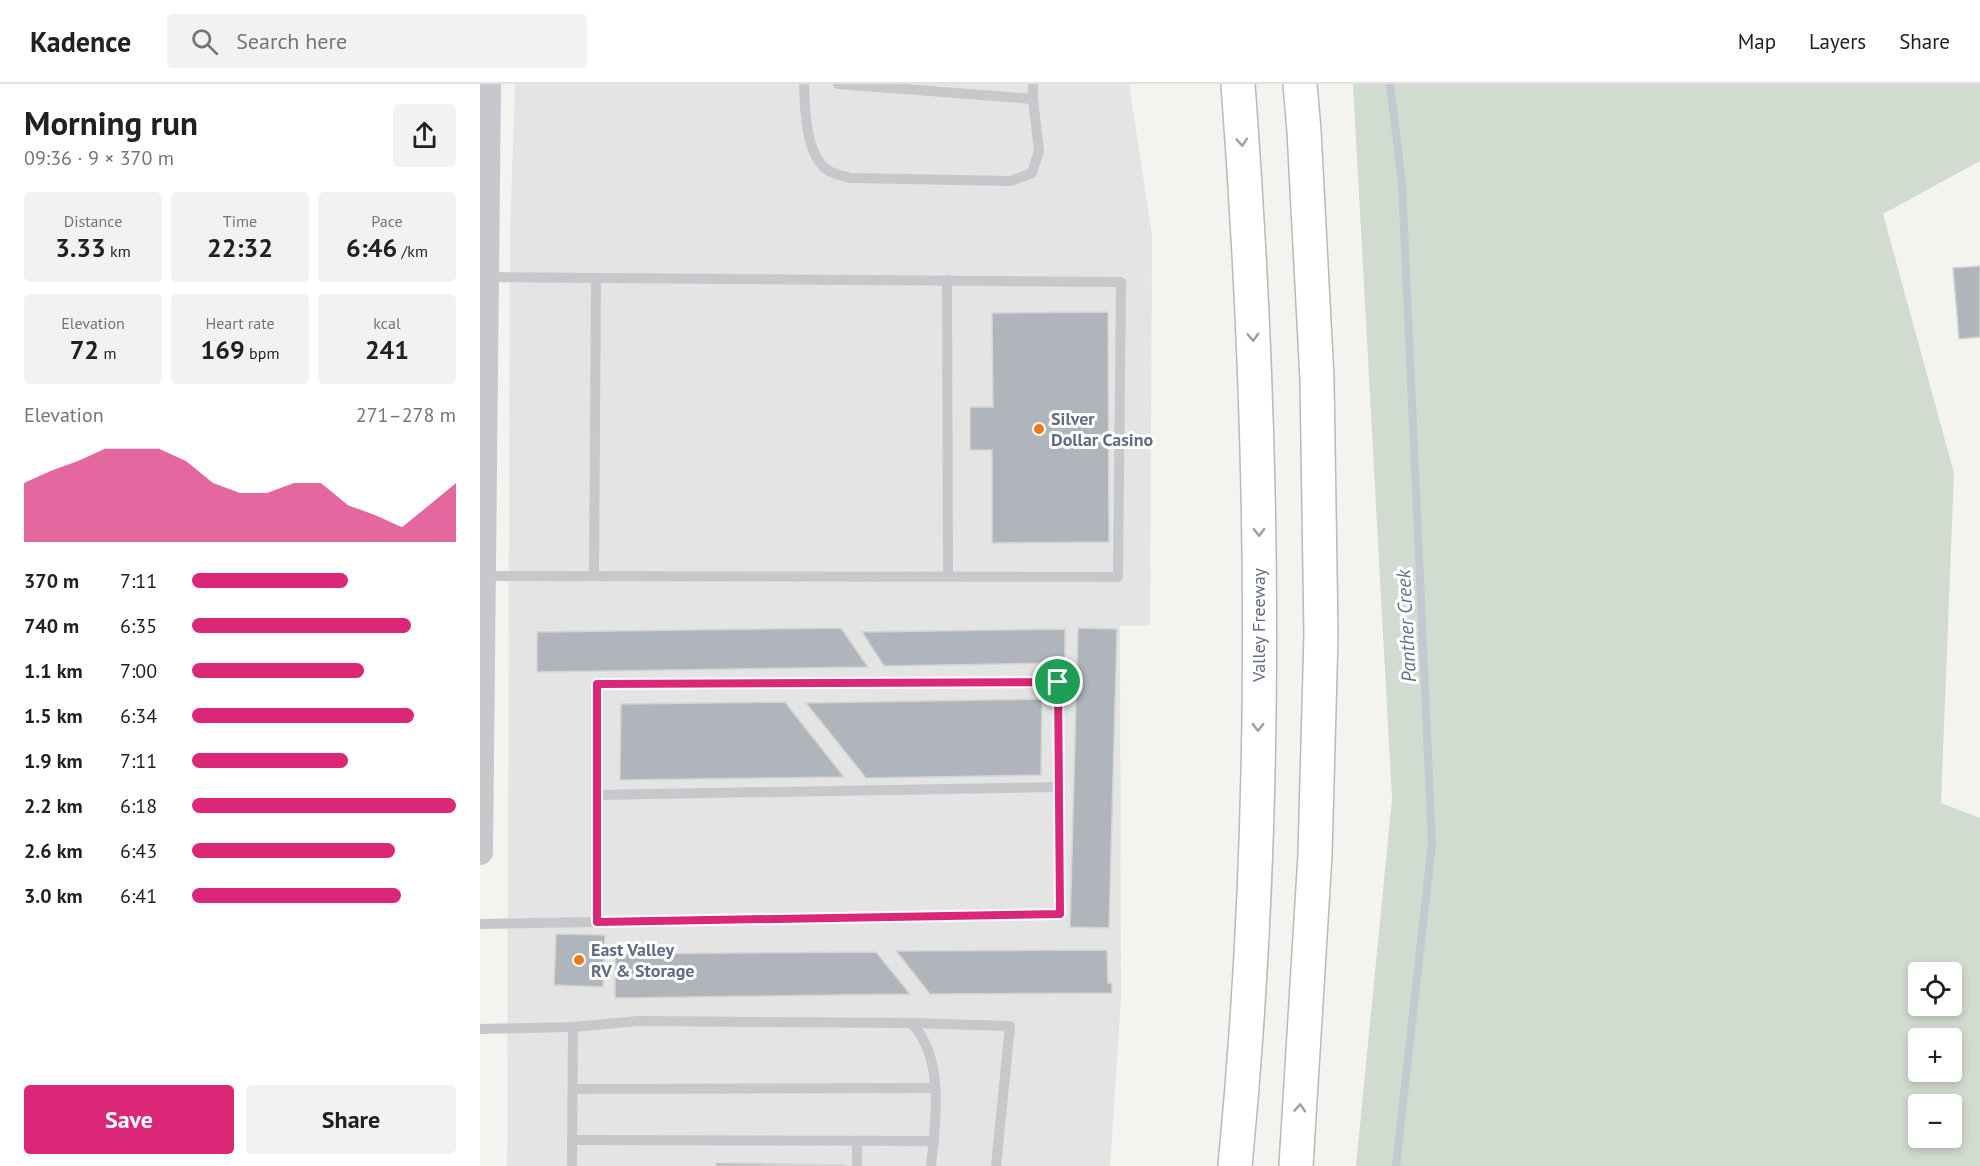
<!DOCTYPE html>
<html lang="en">
<head>
<meta charset="utf-8">
<style>
	:root { --surface:#fff; --page:#f2f2f2; --text:#202124; --muted:#757577; --line:#e0e0e0; --accent:#db2777 }
	body { margin:0; font-family:"PT Sans",sans-serif; background:var(--page); color:var(--text); height:100vh; display:flex; flex-direction:column; font-size:22px; white-space:nowrap }
	* { box-sizing:border-box; margin:0 }
	p { font-size:20px; color:var(--muted) }
	.icon { flex:none; width:33px; height:33px; fill:none; stroke:currentColor; stroke-width:2; stroke-linecap:round; stroke-linejoin:round }
	.map { position:relative; flex:1; overflow:hidden }
	.sheet { display:flex; flex-direction:column; background:var(--surface); width:480px }
	.sheet>* { flex:none }
	.fabs { position:absolute; left:1428px; top:878px; display:grid; gap:12px }
	.fabs a { display:grid; place-items:center; width:54px; height:54px; border-radius:6px; background:var(--surface); box-shadow:0 3px 9px #0003; font-size:30px }
	.pin { position:absolute; display:grid; place-items:center; width:51px; height:51px; color:#fff; margin:-26px; border:3px solid #fff; border-radius:50%; box-shadow:0 2px 6px #0007 }
	.round { display:grid; place-items:center; flex:none; width:63px; height:63px; border-radius:6px; background:var(--page) }
	.head { display:flex; align-items:center; justify-content:space-between; height:102px; padding:0 24px }
	h1 { font-size:33px; font-weight:700; line-height:45px }
	.stats { display:grid; grid-template-columns:repeat(3,1fr); gap:9px; height:102px; padding:6px 24px }
	.stats div { display:grid; align-content:center; border-radius:6px; background:var(--page); text-align:center }
	.stats b { font-size:26px; font-weight:700 }
	.stats small { font-size:16px; font-weight:400 }
	.stats p { font-size:16px }
	.chart { height:168px; padding:12px 24px }
	.chart p { display:flex; justify-content:space-between }
	.chart svg { width:100%; height:108px; margin-top:6px; fill:var(--accent); opacity:.7 }
	.cta { display:flex; gap:12px; margin-top:auto; padding:12px 24px }
	.cta a { flex:1; height:69px; border-radius:6px; background:var(--accent); color:#fff; font-size:24px; font-weight:700; line-height:69px; text-align:center }
	.cta a+a { background:var(--page); color:var(--text) }
	ul { padding:0 24px; list-style:none; font-size:20px }
	li { display:grid; grid-template-columns:96px 72px 1fr; align-items:center; height:45px }
	li i { height:15px; border-radius:8px; background:var(--accent) }
	header { display:flex; align-items:center; gap:36px; box-sizing:border-box; height:84px; padding:0 30px; background:var(--surface); border-bottom:2px solid var(--line) }
	header strong { font-size:28px }
	nav { display:flex; gap:33px; margin-inline-start:auto; font-size:21px }
	.search { width:420px; height:54px; background:var(--page); display:flex; align-items:center; gap:15px; box-sizing:border-box; padding:0 21px; border-radius:6px; color:var(--muted); font-size:22px }
	main { display:flex; flex:1; min-height:0 }
	.map>svg:first-child { display:block }
</style>
</head>
<body>
<header>
<strong>Kadence</strong>
<div class="search"><svg class="icon" aria-label="search" viewBox="0 0 24 24"><circle cx="10" cy="10" r="6"/><path d="M15 15l6 6"/></svg>Search here</div>
<nav><a>Map</a><a>Layers</a><a>Share</a></nav>
</header>
<main>
<section class="sheet">
<div class="head"><div><h1>Morning run</h1><p>09:36 · 9 × 370 m</p></div><a class="round"><svg class="icon" aria-label="share" viewBox="0 0 24 24"><path d="M12 15V3M7 8l5-5 5 5M5 13v7h14v-7"/></svg></a></div>
<div class="stats">
<div><p>Distance</p><b>3.33<small> km</small></b></div>
<div><p>Time</p><b>22:32</b></div>
<div><p>Pace</p><b>6:46<small> /km</small></b></div>
</div>
<div class="stats">
<div><p>Elevation</p><b>72<small> m</small></b></div>
<div><p>Heart rate</p><b>169<small> bpm</small></b></div>
<div><p>kcal</p><b>241</b></div>
</div>
<div class="chart"><p><span>Elevation</span>271–278 m</p>
<svg viewBox="0 0 160 44" preserveAspectRatio="none"><path d="M0 44V20L10 15L20 11L30 6L40 6L50 6L60 11L70 20L80 24L90 24L100 20L110 20L120 29L130 33L140 38L150 29L160 20V44z"/></svg>
</div>
<ul>
<li><b>370 m</b>7:11<i style="width:59%"></i></li>
<li><b>740 m</b>6:35<i style="width:83%"></i></li>
<li><b>1.1 km</b>7:00<i style="width:65%"></i></li>
<li><b>1.5 km</b>6:34<i style="width:84%"></i></li>
<li><b>1.9 km</b>7:11<i style="width:59%"></i></li>
<li><b>2.2 km</b>6:18<i style="width:100%"></i></li>
<li><b>2.6 km</b>6:43<i style="width:77%"></i></li>
<li><b>3.0 km</b>6:41<i style="width:79%"></i></li>
</ul>
<div class="cta"><a>Save</a><a>Share</a></div>
</section>
<div class="map">
<svg width="1500" height="1082" viewBox="0 0 1500 1082">
	<rect width="100%" height="100%" fill="#f3f4ef"/>
	<path fill="#e3e4e3" d="M35,0H649L672,151L670,541L640,542L641,915L630,1082H27L30,149Z"/>
	<path fill="#d2dbd0" fill-rule="evenodd" d="M873,0H1500V77L1403,130L1474,389L1461,719L1500,734V1082H876L912,715ZM1438,888H1472V921H1438ZM1438,954H1472V987H1438ZM1438,1020H1472V1053H1438Z"/>
	<g fill="none" stroke-linecap="round" stroke-linejoin="round">
		<path stroke="#c2c9d0" stroke-width="8" d="M910,0L922,99L952,760L916,1082"/>
	</g>
	<g fill="#b0b5bb" stroke="#d4d5d2" stroke-width="1.5">
		<path d="M1500,182V253L1479,255L1473,184Z"/>
		<path d="M628,228L629,458L512,459V366H490V323H513L512,229Z"/>
		<path d="M361,544L388,583L57,588V548Z"/>
		<path d="M598,544L637,545L629,844L590,843Z"/>
		<path d="M585,545V579L404,582L382,548Z"/>
		<path d="M562,615L561,691L386,694L326,619Z"/>
		<path d="M305,618L364,693L140,696L141,620Z"/>
		<path d="M76,850L125,851L123,903L74,901Z"/>
		<path d="M627,866L628,899H632V909L450,910L416,867Z"/>
		<path d="M396,868L430,910L135,914V870Z"/>
		<path d="M236,1079L365,1081L236,1082Z"/>
	</g>
	<g fill="none" stroke-linecap="round" stroke-linejoin="round">
		<g stroke="#b8b9bd" stroke-width="36">
			<g id="motorway">
				<path d="M755,1082C790,723 785,359 758,0"/>
				<path d="M816,1082L835,771L841,551L837,295L824,47L820,0"/>
			</g>
		</g>
		<g stroke="#c6c8cc" stroke-width="10">
			<path d="M324,0C325,25 325,75 351,88C357,91 364,92 370,94L531,97L552,89L559,67L553,15V0"/>
			<path d="M358,0L553,15"/>
			<path d="M467,196L468,492"/>
			<path d="M2,492L638,493L641,198L6,193"/>
			<path d="M114,492L116,194"/>
			<path d="M117,711L579,703"/>
			<path d="M0,840L581,830L578,598L117,600V838"/>
			<path d="M431,939L530,942L516,1082"/>
			<path d="M0,945L93,943L158,937L431,939C465,973 456,1038 451,1082"/>
			<path d="M93,1005L454,1004"/>
			<path d="M92,1056L454,1057"/>
			<path d="M377,1057V1082"/>
			<path d="M92,1082L93,943"/>
		</g>
		<path stroke="#c6c8cc" stroke-width="26" d="M0,768L8,0"/>
		<use href="#motorway" stroke="#fff" stroke-width="33"/>
	</g>
	<defs><path id="oneway-chevron" d="M-2-3.5L2.5 0L-2 3.5" fill="none" stroke-width="1.6" stroke-linecap="round" stroke-linejoin="round" transform="scale(1.5)"/></defs>
	<g stroke="#989fae">
		<use href="#oneway-chevron" transform="translate(762 58) rotate(86)"/>
		<use href="#oneway-chevron" transform="translate(773 253) rotate(88)"/>
		<use href="#oneway-chevron" transform="translate(779 448) rotate(89)"/>
		<use href="#oneway-chevron" transform="translate(778 643) rotate(91)"/>
		<use href="#oneway-chevron" transform="translate(820 1024) rotate(-86)"/>
	</g>
	<g fill="none" stroke-linecap="round" stroke-linejoin="round">
		<g stroke="#fff" stroke-width="12">
			<path id="route" d="M578,598L580,830L117,838V600Z"/>
		</g>
		<use href="#route" stroke="#db2777" stroke-width="8"/>
	</g>
	<g fill="#eb7a18" stroke="#fff" stroke-width="2">
		<circle cx="559" cy="345" r="6"/>
		<circle cx="99" cy="876" r="6"/>
	</g>
	<g text-anchor="middle" stroke-width="6" stroke-linejoin="round" paint-order="stroke">
		<g font-size="18" font-weight="bold" fill="#616c82" stroke="#fff" text-anchor="start">
			<text x="571" y="341">Silver<tspan x="571" dy="21">Dollar Casino</tspan></text>
			<text x="111" y="872">East Valley<tspan x="111" dy="21">RV &amp; Storage</tspan></text>
		</g>
		<g font-size="18" fill="#616c82" stroke="#fff">
			<text transform="translate(779 541) rotate(-90)" y="6">Valley Freeway</text>
		</g>
		<g font-size="20" font-style="italic" fill="#617487" stroke="#fff">
			<text transform="translate(926 542) rotate(-93)" y="7">Panther Creek</text>
		</g>
	</g>
</svg>
<div class="fabs">
<a><svg class="icon" aria-label="locate" viewBox="0 0 24 24"><circle cx="12" cy="12" r="6"/><path d="M12 2v4M12 18v4M2 12h4M18 12h4"/></svg></a>
<a>+</a>
<a>−</a>
</div>
<div class="pin" style="left:578px;top:598px;background:#1e9e55"><svg class="icon" aria-label="arrive" viewBox="0 0 24 24"><path d="M6 21V4h12l-3 4 3 4H6"/></svg></div>
</div>
</main>
</body>
</html>
